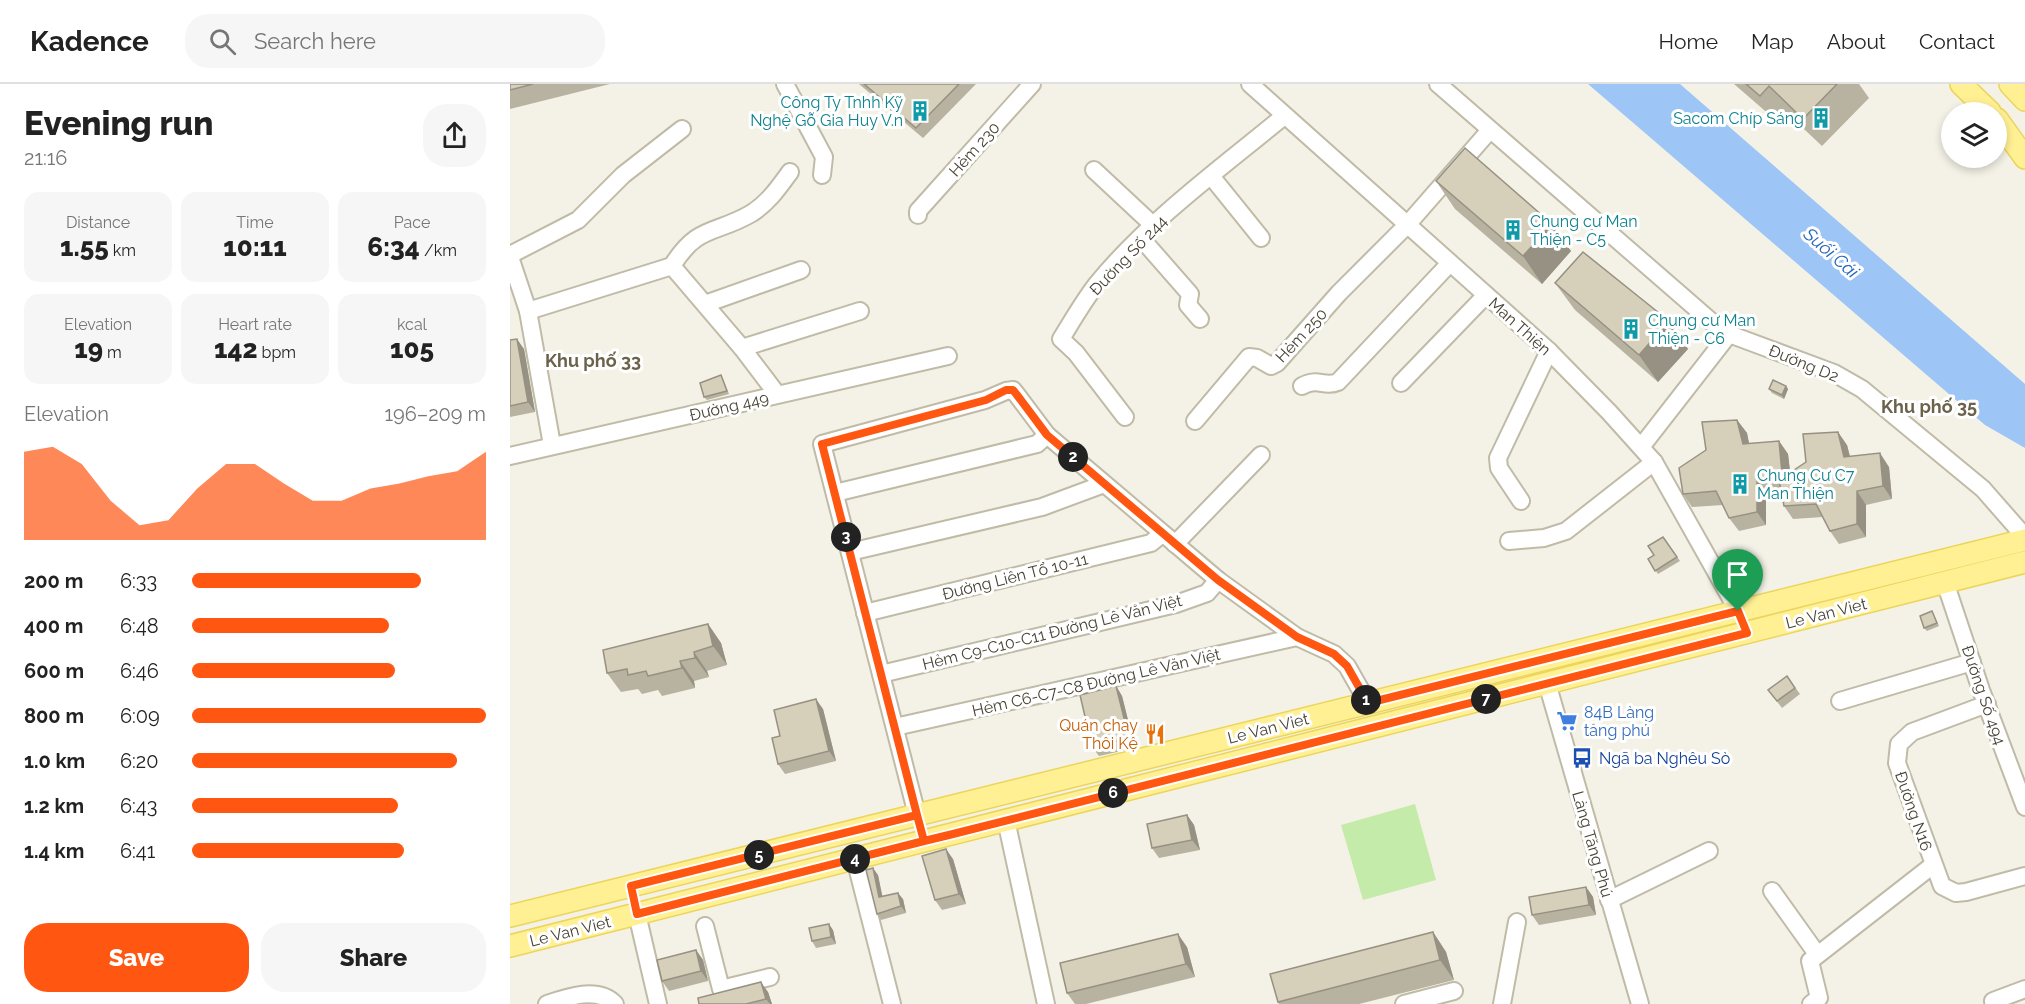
<!DOCTYPE html>
<html lang="en">
<head>
<meta charset="utf-8">
<style>
	:root { --surface:#fff; --page:#f6f6f6; --text:#222; --muted:#767676; --line:#e0e0e0; --accent:#ff5712 }
	body { margin:0; font-family:Raleway,sans-serif; background:var(--page); color:var(--text); height:100vh; display:flex; flex-direction:column; font-size:22px; white-space:nowrap }
	* { box-sizing:border-box; margin:0 }
	p { font-size:20px; color:var(--muted) }
	.icon { flex:none; width:33px; height:33px; fill:none; stroke:currentColor; stroke-width:2; stroke-linecap:round; stroke-linejoin:round }
	.map { position:relative; flex:1; overflow:hidden }
	.details { display:flex; flex-direction:column; background:var(--surface); width:510px }
	.details>* { flex:none }
	.buttons { position:absolute; left:1431px; top:18px; display:grid; gap:12px }
	.buttons a { display:grid; place-items:center; width:66px; height:66px; border-radius:50%; background:var(--surface); box-shadow:0 3px 9px #0003; font-size:30px }
	.pin { position:absolute; display:grid; place-items:center; width:51px; height:51px; color:#fff; margin:-62px -26px; border-radius:50% 50% 50% 0; rotate:-45deg; box-shadow:0 0 6px #0007 }
	.pin .icon { rotate:45deg }
	.km { position:absolute; width:30px; height:30px; margin:-15px; border-radius:50%; background:#222; color:#fff; font-size:16px; line-height:30px; text-align:center }
	.round { display:grid; place-items:center; flex:none; width:63px; height:63px; border-radius:24px; background:var(--page) }
	.summary { display:flex; align-items:center; justify-content:space-between; height:102px; padding:0 24px }
	h1 { font-size:33px; font-weight:800; line-height:45px }
	.stats { display:grid; grid-template-columns:repeat(3,1fr); gap:9px; height:102px; padding:6px 24px }
	.stats div { display:grid; align-content:center; border-radius:15px; background:var(--page); text-align:center }
	.stats b { font-size:26px; font-weight:800 }
	.stats small { font-size:16px; font-weight:400 }
	.stats p { font-size:16px }
	.chart { height:168px; padding:12px 24px }
	.chart p { display:flex; justify-content:space-between }
	.chart svg { width:100%; height:108px; margin-top:6px; fill:var(--accent); opacity:.7 }
	.cta { display:flex; gap:12px; margin-top:auto; padding:12px 24px }
	.cta a { flex:1; height:69px; border-radius:24px; background:var(--accent); color:#fff; font-size:24px; font-weight:800; line-height:69px; text-align:center }
	.cta a+a { background:var(--page); color:var(--text) }
	ul { padding:0 24px; list-style:none; font-size:20px }
	li { display:grid; grid-template-columns:96px 72px 1fr; align-items:center; height:45px }
	li i { height:15px; border-radius:8px; background:var(--accent) }
	header { display:flex; align-items:center; gap:36px; box-sizing:border-box; height:84px; padding:0 30px; background:var(--surface); border-bottom:2px solid var(--line) }
	header strong { font-size:28px }
	nav { display:flex; gap:33px; margin-inline-start:auto; font-size:21px }
	.search { width:420px; height:54px; background:var(--page); display:flex; align-items:center; gap:15px; box-sizing:border-box; padding:0 21px; border-radius:24px; color:var(--muted); font-size:22px }
	main { display:flex; flex:1; min-height:0 }
	.map>svg:first-child { display:block }
</style>
</head>
<body>
<header>
<strong>Kadence</strong>
<div class="search"><svg class="icon" aria-label="search" viewBox="0 0 24 24"><circle cx="10" cy="10" r="6"/><path d="M15 15l6 6"/></svg>Search here</div>
<nav><a>Home</a><a>Map</a><a>About</a><a>Contact</a></nav>
</header>
<main>
<section class="details">
<div class="summary"><div><h1>Evening run</h1><p>21:16</p></div><a class="round"><svg class="icon" aria-label="share" viewBox="0 0 24 24"><path d="M12 15V3M7 8l5-5 5 5M5 13v7h14v-7"/></svg></a></div>
<div class="stats">
<div><p>Distance</p><b>1.55<small> km</small></b></div>
<div><p>Time</p><b>10:11</b></div>
<div><p>Pace</p><b>6:34<small> /km</small></b></div>
</div>
<div class="stats">
<div><p>Elevation</p><b>19<small> m</small></b></div>
<div><p>Heart rate</p><b>142<small> bpm</small></b></div>
<div><p>kcal</p><b>105</b></div>
</div>
<div class="chart"><p><span>Elevation</span>196–209 m</p>
<svg viewBox="0 0 160 44" preserveAspectRatio="none"><path d="M0 44V8L10 6L20 13L30 28L40 38L50 36L60 23L70 13L80 13L90 21L100 28L110 28L120 23L130 21L140 18L150 16L160 8V44z"/></svg>
</div>
<ul>
<li><b>200 m</b>6:33<i style="width:78%"></i></li>
<li><b>400 m</b>6:48<i style="width:67%"></i></li>
<li><b>600 m</b>6:46<i style="width:69%"></i></li>
<li><b>800 m</b>6:09<i style="width:100%"></i></li>
<li><b>1.0 km</b>6:20<i style="width:90%"></i></li>
<li><b>1.2 km</b>6:43<i style="width:70%"></i></li>
<li><b>1.4 km</b>6:41<i style="width:72%"></i></li>
</ul>
<div class="cta"><a>Save</a><a>Share</a></div>
</section>
<div class="map">
<svg width="1515" height="920" viewBox="0 0 1515 920">
	<rect width="100%" height="100%" fill="#f4f2e6"/>
	<path fill="#c5ebab" d="M905,720L926,796L853,816L831,741Z"/>
	<path fill="#9dc5f5" d="M1078,0H1170L1515,300V364L1475,341Z"/>
	<g fill="none" stroke-linecap="round" stroke-linejoin="round">
		<g stroke="#c0bba7" stroke-width="20">
			<g id="minor">
				<path d="M275,0L314,73L312,91"/>
				<path d="M740,0L1039,267L1099,328L1144,378L1228,527"/>
				<path d="M928,0L1203,239L1219,250L1324,289L1352,305L1473,405L1515,453"/>
				<path d="M584,86L644,142"/>
				<path d="M701,92L751,154"/>
				<path d="M408,131V127L522,0"/>
				<path d="M631,154L680,210L678,221L690,235"/>
				<path d="M0,171L68,136L113,91L172,45"/>
				<path d="M0,173L18,227L42,361"/>
				<path d="M162,182C188,140 205,151 242,129C259,118 269,103 280,88"/>
				<path d="M195,220L291,186"/>
				<path d="M18,227L162,182L232,264L267,310"/>
				<path d="M232,264L350,227"/>
				<path d="M891,299L976,211"/>
				<path d="M792,302C809,293 814,304 828,298L940,179"/>
				<path d="M615,333L566,269L551,255C562,237 573,218 586,201C639,136 710,85 774,32"/>
				<path d="M685,337L739,273L747,274L761,282L767,279L829,209L897,141L980,46"/>
				<path d="M1131,363L1219,250"/>
				<path d="M0,372L438,272"/>
				<path d="M325,409L527,360L537,351"/>
				<path d="M1011,417L989,384L988,374L1039,267"/>
				<path d="M999,457L1034,454L1056,447L1144,378"/>
				<path d="M665,460L751,371"/>
				<path d="M340,468L532,423L594,400"/>
				<path d="M1435,498L1471,606L1515,723"/>
				<path d="M355,529L641,459L652,450"/>
				<path d="M371,590L666,520L697,509L708,496"/>
				<path d="M1037,599L1130,920"/>
				<path d="M1330,617L1462,578"/>
				<path d="M1477,620L1402,648L1389,660L1387,679L1432,802L1446,809L1456,808L1515,792"/>
				<path d="M385,643L787,553"/>
				<path d="M407,731L312,360L475,316L496,307L503,306L507,311L537,351L708,496L787,553L824,570L837,582L858,619"/>
				<path d="M496,736L536,920"/>
				<path d="M345,775L382,920"/>
				<path d="M1262,807L1307,870"/>
				<path d="M1099,816L1199,767"/>
				<path d="M127,830L148,920"/>
				<path d="M195,842L211,905L260,893"/>
				<path d="M1483,917L1515,905"/>
				<path d="M37,920C57,913 88,902 105,920"/>
				<path d="M894,920L944,907"/>
				<path d="M992,920L1007,838"/>
				<path d="M1301,920L1309,914L1300,877L1423,781"/>
			</g>
		</g>
		<g stroke="#ecd55c" stroke-width="24">
			<g id="major">
				<path d="M1451,0L1480,28"/>
				<path d="M1500,0L1515,16"/>
				<path d="M1487,35L1515,74"/>
				<path d="M0,832L1515,456"/>
				<path d="M0,862L1515,478"/>
			</g>
		</g>
		<use href="#minor" stroke="#fff" stroke-width="16"/>
		<use href="#major" stroke="#fff094" stroke-width="21"/>
	</g>
	<g fill="#b8b2a0">
		<path d="M0,0H100L0,25Z"/>
		<path d="M349,0H466L413,54Z"/>
		<path d="M1224,0H1349L1359,14L1312,62L1278,30L1269,39Z"/>
		<path d="M926,97L1061,167L1032,200L945,125Z"/>
		<path d="M1045,199L1159,237L1178,265L1148,298L1065,226Z"/>
		<path d="M0,256L14,265L25,328L0,333Z"/>
		<path d="M211,291L213,295L219,310L197,316L194,313Z"/>
		<path d="M1276,302L1278,305L1274,315L1262,309L1259,305Z"/>
		<path d="M1227,336L1237,349L1239,360L1269,357L1278,370L1280,389L1337,361L1340,372L1379,383L1382,415L1356,421V453L1329,460L1320,447L1313,433L1283,435L1274,422L1271,405L1256,408V441L1229,447L1219,434L1213,421L1182,423L1173,410L1196,366Z"/>
		<path d="M1153,453L1170,477L1148,490L1138,475L1144,471Z"/>
		<path d="M1424,531L1429,542L1417,547L1414,544Z"/>
		<path d="M198,540L211,559L217,581L197,587L199,593L184,597L185,604L152,612L148,606L132,610L128,605L111,608L97,589Z"/>
		<path d="M1277,592L1290,610L1272,624L1258,606Z"/>
		<path d="M606,602L612,612L625,664L589,672L582,663Z"/>
		<path d="M313,625L326,677L275,690L268,680L270,652Z"/>
		<path d="M677,731L684,741L690,766L649,774L642,764Z"/>
		<path d="M443,775L456,820L432,826L425,816Z"/>
		<path d="M368,791L372,813L393,815L396,829L371,836L367,830Z"/>
		<path d="M1076,803L1083,813L1086,831L1029,841L1022,831Z"/>
		<path d="M323,846L326,860L306,864L302,857Z"/>
		<path d="M923,848L936,868L944,896L849,920H769L768,918Z"/>
		<path d="M677,863L685,893L576,920H565L557,909Z"/>
		<path d="M186,866L193,876L198,897L159,907L152,897Z"/>
		<path d="M258,908L262,920H189Z"/>
	</g>
	<g fill="#969182">
		<path d="M1042,140L1061,167L1032,200L1013,172Z"/>
		<path d="M1159,237L1178,265L1148,298L1129,271Z"/>
		<path d="M7,255L14,265L25,328L18,318Z"/>
		<path d="M1276,302L1278,305L1274,315L1272,311Z"/>
		<path d="M1227,336L1237,349L1242,374L1233,360Z"/>
		<path d="M1328,348L1337,361L1343,386L1334,373Z"/>
		<path d="M1269,357L1278,370L1282,403L1272,389Z"/>
		<path d="M1370,369L1379,383L1382,415L1373,402Z"/>
		<path d="M1247,395L1256,408V441L1247,428Z"/>
		<path d="M1347,407L1356,421V453L1347,440Z"/>
		<path d="M198,540L211,559L217,581L203,562Z"/>
		<path d="M184,568L197,587L199,593L185,574Z"/>
		<path d="M170,577L184,597L185,604L172,584Z"/>
		<path d="M606,602L612,612L625,664L619,654Z"/>
		<path d="M306,615L313,625L326,677L319,667Z"/>
		<path d="M677,731L684,741L690,766L682,756Z"/>
		<path d="M436,765L443,775L456,820L449,810Z"/>
		<path d="M363,784L368,791L374,820L369,813Z"/>
		<path d="M1076,803L1083,813L1086,831L1079,821Z"/>
		<path d="M388,809L393,815L396,829L391,822Z"/>
		<path d="M319,840L323,846L326,860L321,853Z"/>
		<path d="M923,848L936,868L944,896L930,876Z"/>
		<path d="M668,850L677,863L685,893L676,880Z"/>
		<path d="M186,866L193,876L198,897L191,887Z"/>
		<path d="M251,898L258,908L262,920H260L256,915Z"/>
	</g>
	<g fill="#d6cfba" stroke="#969182" stroke-width="1.5">
		<path d="M0,0H23L0,6Z"/>
		<path d="M354,0H449L406,44Z"/>
		<path d="M1236,0H1327L1293,35L1259,2L1250,12Z"/>
		<path d="M955,64L1042,140L1013,172L926,97Z"/>
		<path d="M1073,168L1159,237L1129,271L1045,199Z"/>
		<path d="M7,255L18,318L0,322V256Z"/>
		<path d="M211,291L217,307L194,313L190,299Z"/>
		<path d="M1263,296L1276,302L1272,311L1259,305Z"/>
		<path d="M1227,336L1233,360L1269,357L1272,389L1247,395V428L1219,434L1206,407L1173,410L1169,384L1196,366L1192,338Z"/>
		<path d="M1328,348L1334,373L1370,369L1373,402L1347,407V440L1320,447L1306,420L1274,422L1269,396L1296,378L1293,350Z"/>
		<path d="M1153,453L1167,473L1145,487L1138,475L1144,471L1138,462Z"/>
		<path d="M1422,527L1427,539L1414,544L1410,532Z"/>
		<path d="M198,540L203,562L184,568L185,574L170,577L172,584L138,592L136,587L118,591L117,585L97,589L93,566Z"/>
		<path d="M1277,592L1285,604L1267,617L1258,606Z"/>
		<path d="M606,602L619,654L582,663L570,611Z"/>
		<path d="M306,615L319,667L268,680L262,654L270,652L264,626Z"/>
		<path d="M677,731L682,756L642,764L637,740Z"/>
		<path d="M436,765L449,810L425,816L412,772Z"/>
		<path d="M363,784L369,813L388,809L391,822L367,830L356,786Z"/>
		<path d="M1076,803L1079,821L1022,831L1019,813Z"/>
		<path d="M319,840L321,853L302,857L299,844Z"/>
		<path d="M923,848L930,876L768,918L760,890Z"/>
		<path d="M668,850L676,880L557,909L550,879Z"/>
		<path d="M186,866L191,887L152,897L147,876Z"/>
		<path d="M251,898L256,915L236,920H189L188,914Z"/>
	</g>
	<g fill="none" stroke-linecap="round" stroke-linejoin="round">
		<g stroke="#fff" stroke-width="12">
			<path id="route" d="M1228,527L858,619L837,582L824,570L787,553L708,496L537,351L507,311L503,306H496L476,316L312,360L407,731L414,757L127,830L121,802L407,731L414,757L439,751L1237,549L1228,527"/>
		</g>
		<use href="#route" stroke="#ff5712" stroke-width="8"/>
	</g>
	<defs>
		<g id="building-bare" transform="scale(1.62)"><path d="M-4-6H4V6H1V3H-1V6H-4ZM-2.5-4.3h1.7v1.8h-1.7ZM.8-4.3h1.7v1.8H.8ZM-2.5-1h1.7V.8h-1.7ZM.8-1h1.7V.8H.8Z" fill="#0f9aa8" stroke="#fff" stroke-width="2.5" paint-order="stroke"/></g>
		<g id="supermarket-bare" transform="scale(1.62)"><path d="M-6-5.5h2.5l.6 2H6L4.5 2H-2.5L-4.4-4H-6ZM-1.5 3.2a1.3 1.3 0 1 0 .1 0ZM3 3.2a1.3 1.3 0 1 0 .1 0Z" fill="#3f7fe0" stroke="#fff" stroke-width="2.5" paint-order="stroke"/></g>
		<g id="restaurant-bare" transform="scale(1.62)"><path d="M-5-6h1v4h1v-4h1v4h1v-4h1v5L-1.5 .5V6h-2V.5L-5-1ZM5-6V6H3V1.5H1.5Q1.5-4 5-6Z" fill="#e8710a" stroke="#fff" stroke-width="2.5" paint-order="stroke"/></g>
		<g id="bus-bare" transform="scale(1.62)"><path d="M-5-6H5V4H4V6H2V4H-2V6H-4V4H-5ZM-3.5-4V0h7V-4ZM-3.5 1.2v1.5H-2V1.2ZM2 1.2v1.5H3.5V1.2Z" fill="#1a4fb4" stroke="#fff" stroke-width="2.5" paint-order="stroke"/></g>
	</defs>
	<g fill-rule="evenodd">
		<use href="#building-bare" x="410" y="27"/>
		<use href="#building-bare" x="1311" y="34"/>
		<use href="#building-bare" x="1003" y="146"/>
		<use href="#building-bare" x="1121" y="245"/>
		<use href="#building-bare" x="1230" y="400"/>
		<use href="#supermarket-bare" x="1057" y="637"/>
		<use href="#restaurant-bare" x="645" y="650"/>
		<use href="#bus-bare" x="1072" y="674"/>
	</g>
	<g text-anchor="middle" stroke-width="6" stroke-linejoin="round" paint-order="stroke">
		<g font-size="16" fill="#0d838f" stroke="#fff" text-anchor="start">
			<text x="393" y="24" text-anchor="end">Công Ty Tnhh Kỹ<tspan x="393" dy="18">Nghệ Gỗ Gia Huy V.n</tspan></text>
			<text x="1294" y="40" text-anchor="end">Sacom Chíp Sáng</text>
			<text x="1020" y="143">Chung cư Man<tspan x="1020" dy="18">Thiện - C5</tspan></text>
			<text x="1138" y="242">Chung cư Man<tspan x="1138" dy="18">Thiện - C6</tspan></text>
			<text x="1247" y="397">Chung Cư C7<tspan x="1247" dy="18">Man Thiện</tspan></text>
		</g>
		<g font-size="16" fill="#474234" stroke="#fff">
			<text transform="translate(464 65) rotate(-48)" y="6">Hẻm 230</text>
			<text transform="translate(618 171) rotate(-46)" y="6">Đường Số 244</text>
			<text transform="translate(1010 242) rotate(42)" y="6">Man Thiện</text>
			<text transform="translate(791 251) rotate(-47)" y="6">Hẻm 250</text>
			<text transform="translate(1294 279) rotate(22)" y="6">Đường D2</text>
			<text transform="translate(219 322) rotate(-13)" y="6">Đường 449</text>
			<text transform="translate(505 492) rotate(-14)" y="6">Đường Liên Tổ 10-11</text>
			<text transform="translate(1316 529) rotate(-14)" y="6">Le Van Viet</text>
			<text transform="translate(542 548) rotate(-14)" y="6">Hẻm C9-C10-C11 Đường Lê Văn Việt</text>
			<text transform="translate(586 598) rotate(-13)" y="6">Hẻm C6-C7-C8 Đường Lê Văn Việt</text>
			<text transform="translate(1474 611) rotate(71)" y="6">Đường Số 494</text>
			<text transform="translate(758 644) rotate(-14)" y="6">Le Van Viet</text>
			<text transform="translate(1404 727) rotate(71)" y="6">Đường N16</text>
			<text transform="translate(1083 760) rotate(74)" y="6">Làng Tăng Phú</text>
			<text transform="translate(60 847) rotate(-14)" y="6">Le Van Viet</text>
		</g>
		<g font-size="16" fill="#366cbe" stroke="#fff" text-anchor="start">
			<text x="1074" y="634">84B Làng<tspan x="1074" dy="18">tăng phú</tspan></text>
		</g>
		<g font-size="16" fill="#c56008" stroke="#fff" text-anchor="end">
			<text x="628" y="647">Quán chay<tspan x="628" dy="18">Thôi Kệ</tspan></text>
		</g>
		<g font-size="16" fill="#164399" stroke="#fff" text-anchor="start">
			<text x="1089" y="680">Ngã ba Nghêu Sò</text>
		</g>
		<g font-size="18" font-style="italic" fill="#2667ba" stroke="#fff">
			<text transform="translate(1321 169) rotate(41)" y="6">Suối Cái</text>
		</g>
		<g font-size="18" font-weight="bold" fill="#6b624b" stroke="#fff">
			<text x="83" y="283">Khu phố 33</text>
			<text x="1419" y="329">Khu phố 35</text>
		</g>
	</g>
</svg>
<div class="buttons">
<a><svg class="icon" aria-label="layers" viewBox="0 0 24 24"><path d="M12 4l9 5-9 5-9-5zM3 14l9 5 9-5"/></svg></a>
</div>
<div class="pin" style="left:1228px;top:527px;background:#1e9e55"><svg class="icon" aria-label="arrive" viewBox="0 0 24 24"><path d="M6 21V4h12l-3 4 3 4H6"/></svg></div>
<b class="km" style="left:856px;top:616px">1</b>
<b class="km" style="left:563px;top:373px">2</b>
<b class="km" style="left:336px;top:453px">3</b>
<b class="km" style="left:345px;top:775px">4</b>
<b class="km" style="left:249px;top:771px">5</b>
<b class="km" style="left:603px;top:709px">6</b>
<b class="km" style="left:976px;top:615px">7</b>
</div>
</main>
</body>
</html>
